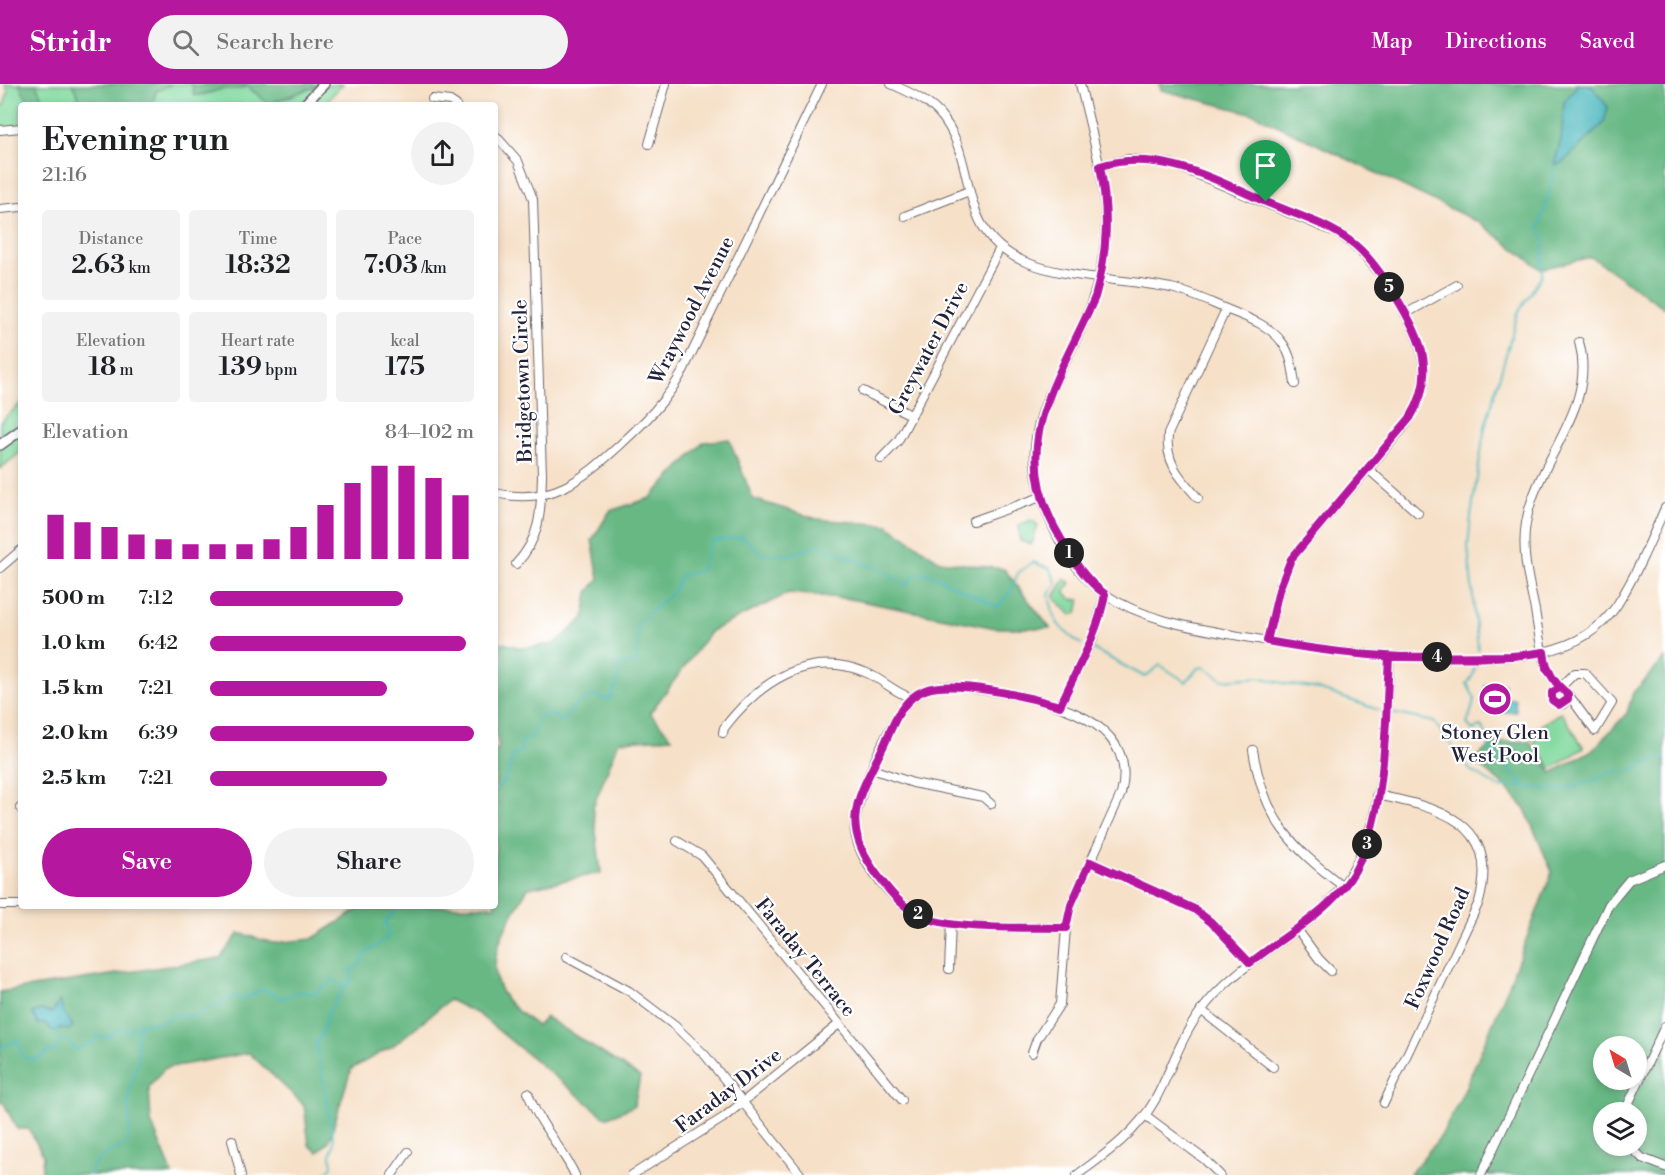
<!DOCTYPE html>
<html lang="en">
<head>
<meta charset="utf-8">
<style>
	:root { --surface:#fff; --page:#f2f2f2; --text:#202124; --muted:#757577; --accent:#b5179e }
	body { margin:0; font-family:"Libre Bodoni",serif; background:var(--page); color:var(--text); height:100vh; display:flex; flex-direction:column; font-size:22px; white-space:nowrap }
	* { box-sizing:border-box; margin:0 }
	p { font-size:20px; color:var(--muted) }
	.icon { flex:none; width:33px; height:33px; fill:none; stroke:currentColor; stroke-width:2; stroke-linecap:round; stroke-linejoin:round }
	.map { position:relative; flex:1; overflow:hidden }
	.sheet { position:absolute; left:18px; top:18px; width:480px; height:807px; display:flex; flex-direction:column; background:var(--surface); border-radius:6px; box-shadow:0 3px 9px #0003 }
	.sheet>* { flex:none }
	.needle { width:39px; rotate:322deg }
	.controls { position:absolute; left:1593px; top:952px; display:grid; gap:12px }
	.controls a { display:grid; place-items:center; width:54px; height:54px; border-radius:50%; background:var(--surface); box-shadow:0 3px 9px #0003; font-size:30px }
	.pin { position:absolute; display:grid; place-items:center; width:51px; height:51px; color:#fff; margin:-62px -26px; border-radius:50% 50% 50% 0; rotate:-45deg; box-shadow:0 0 6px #0007 }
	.pin .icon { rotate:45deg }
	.km { position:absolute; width:30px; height:30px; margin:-15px; border-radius:50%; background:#222; color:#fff; font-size:16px; line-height:30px; text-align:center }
	.round { display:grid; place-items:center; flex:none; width:63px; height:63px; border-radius:32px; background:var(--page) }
	.overview { display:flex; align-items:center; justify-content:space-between; height:102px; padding:0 24px }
	h1 { font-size:33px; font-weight:600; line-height:45px }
	.stats { display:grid; grid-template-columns:repeat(3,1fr); gap:9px; height:102px; padding:6px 24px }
	.stats div { display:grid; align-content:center; border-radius:6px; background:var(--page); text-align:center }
	.stats b { font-size:26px; font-weight:600 }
	.stats small { font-size:16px; font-weight:400 }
	.stats p { font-size:16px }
	.chart { height:168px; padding:12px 24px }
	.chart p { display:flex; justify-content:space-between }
	.chart svg { width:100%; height:108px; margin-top:6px; stroke:var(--accent); stroke-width:6 }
	.button { display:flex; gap:12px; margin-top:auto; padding:12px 24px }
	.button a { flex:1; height:69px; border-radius:36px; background:var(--accent); color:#fff; font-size:24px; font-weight:600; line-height:69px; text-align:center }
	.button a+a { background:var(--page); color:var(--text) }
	ul { padding:0 24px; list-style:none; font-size:20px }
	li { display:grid; grid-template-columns:96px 72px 1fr; align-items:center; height:45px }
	li i { height:15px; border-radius:8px; background:var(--accent) }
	header { display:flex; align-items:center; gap:36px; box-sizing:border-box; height:84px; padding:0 30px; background:var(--accent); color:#fff }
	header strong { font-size:28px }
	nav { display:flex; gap:33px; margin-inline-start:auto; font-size:21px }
	.search { width:420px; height:54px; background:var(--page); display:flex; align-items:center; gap:15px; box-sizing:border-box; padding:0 21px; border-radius:33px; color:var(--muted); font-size:22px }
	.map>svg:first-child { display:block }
</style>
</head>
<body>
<header>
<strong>Stridr</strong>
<div class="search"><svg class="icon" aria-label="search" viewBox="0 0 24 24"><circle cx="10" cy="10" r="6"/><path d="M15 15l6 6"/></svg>Search here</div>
<nav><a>Map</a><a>Directions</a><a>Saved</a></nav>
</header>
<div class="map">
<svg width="1665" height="1091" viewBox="0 0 1665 1091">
	<rect width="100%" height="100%" fill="#fff"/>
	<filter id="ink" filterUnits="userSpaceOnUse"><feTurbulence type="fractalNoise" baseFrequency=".0167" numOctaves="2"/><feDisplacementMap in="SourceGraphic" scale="12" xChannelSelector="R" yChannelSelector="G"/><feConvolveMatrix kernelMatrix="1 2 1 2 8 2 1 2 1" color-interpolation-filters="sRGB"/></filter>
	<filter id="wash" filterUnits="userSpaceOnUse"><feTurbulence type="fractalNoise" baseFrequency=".008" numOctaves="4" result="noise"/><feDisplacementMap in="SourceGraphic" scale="24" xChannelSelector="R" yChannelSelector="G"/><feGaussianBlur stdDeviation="1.35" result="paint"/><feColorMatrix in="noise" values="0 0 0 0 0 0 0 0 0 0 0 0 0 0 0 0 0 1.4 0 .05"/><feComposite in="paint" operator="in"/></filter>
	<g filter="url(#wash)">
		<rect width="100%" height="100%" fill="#f6e0c7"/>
		<g fill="#80d89d" stroke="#517d6c" stroke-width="1.5">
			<path d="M5,0H72L83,21H21V44L0,46V21H4L8,8Z"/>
			<path d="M172,0H192L194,11C210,12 211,6 223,5C234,4 237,8 247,2L269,20C296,11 312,0 343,0L323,21H152L156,7Z"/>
			<path d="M21,319V368L0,385V338Z"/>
			<path d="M1031,436L1038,441L1032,460L1020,457L1019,441Z"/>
			<path d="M1065,495L1071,499L1064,508L1071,515L1080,516L1077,529L1071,531L1054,513Z"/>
			<path d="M1561,628L1584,664L1551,685L1529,649Z"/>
		</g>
		<g fill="#68b884" stroke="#456d60" stroke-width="1.5" fill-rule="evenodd">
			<path d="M19,0H36L44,18L42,21L28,17Z"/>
			<path d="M72,0H172L156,7L152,21H83Z"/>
			<path d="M321,0L269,20L247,2C237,8 234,4 223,5C211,6 210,12 194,11L192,1Z"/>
			<path d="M1159,0H1665V224L1591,173L1541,185L1480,139L1254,30L1161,6Z"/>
			<path d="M729,355L753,415L817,435L888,441L940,477L1004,485L1050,544H996L850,515L789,509L711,547L650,629L672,654L619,657L593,723L601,789L528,804C510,837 478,878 506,915C514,926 527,934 537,942L546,933L640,993L634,1022L606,1034L478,930L449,916L393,962L351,985L329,1057L318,1068L309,1061L304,1021L249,969L165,984L149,1003L151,1038L173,1091H41L43,1072L29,1045H17L3,1018L0,1019V908L220,874L239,849L273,859L312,855L364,822H495V667L499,663L495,647V557L522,564L554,560L584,534L588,508L599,495L592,456L610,427L650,414L704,358Z"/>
			<path d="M1665,574V1091H1409L1441,1052L1463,1009L1508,903L1552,788L1525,725L1505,702L1473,677L1493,659L1529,657L1552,689L1594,665L1627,629L1633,609ZM1604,963H1636V996H1604ZM1604,1029H1636V1062H1604Z"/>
		</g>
		<g fill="#44b5bb" stroke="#336c7b" stroke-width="1.5">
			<path d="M1578,0L1591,1L1608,23L1604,39L1562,79L1554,81L1561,56L1564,18Z"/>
			<path d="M1504,600L1502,614L1515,615L1516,628L1486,629L1485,601Z"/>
			<path d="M60,917L63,927L73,942L69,946L60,944L55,949L46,940H38L32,929L40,926L52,929Z"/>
		</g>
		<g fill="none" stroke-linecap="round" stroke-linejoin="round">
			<g stroke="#44b5bb" stroke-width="2">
				<path d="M1093,565L1145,593L1160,581L1186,598L1198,584L1204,583L1223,596L1259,593L1286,600L1318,605L1379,626"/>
				<path d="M1478,566L1468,462L1471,432L1485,343L1518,229L1542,191L1544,154L1539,144L1551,103L1554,81"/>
				<path d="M1475,579L1473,591L1467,600L1475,615L1467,640L1473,646L1481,642L1487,651L1490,666L1525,702"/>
				<path d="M1392,629L1434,638L1470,686L1500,704L1512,702L1561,706L1594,697L1611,688L1633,687L1642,679L1665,674"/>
				<path d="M495,705L505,697L514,670L521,669L523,655L532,653L537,635L550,630L562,636L576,621L590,612L610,615L619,594L618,581L636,580L638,539L673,508L680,492L700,487L712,457L743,453L761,470L790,471L819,461L882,486L906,502L913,491L928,489L998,523L1011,507L1018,489L1033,478L1050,485L1057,500L1049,510C1054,539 1057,543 1081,560"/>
				<path d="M55,949L60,959"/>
				<path d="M0,964L18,956L22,972L33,976L43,972L49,965L55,968L60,959L67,955L76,965L94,958L96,952L109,953L118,945L129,947L140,939L162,938L175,931L192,932L235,912L244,915L263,905L283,915L299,907L314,910L333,896L345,902L351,897L350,886L359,882L365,870L389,852L385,838L400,822"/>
				<path d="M89,1091C95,1074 109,1066 126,1062L130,1044L128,1012L138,977L137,955L140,940"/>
				<path d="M325,1091L332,1082L331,1070L334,1057L316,958L320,954L329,927L345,902"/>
			</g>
		</g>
	</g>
	<g filter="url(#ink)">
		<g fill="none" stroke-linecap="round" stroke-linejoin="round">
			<g stroke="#6c646c" stroke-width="10">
				<g id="minor">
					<path d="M891,0C907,7 925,15 938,28C981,74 952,146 1023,177C1069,196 1123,194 1171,204C1192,209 1211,219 1231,227C1248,234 1269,241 1281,257C1291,269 1293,285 1295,300"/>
					<path d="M1080,0C1103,95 1123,151 1081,245C1065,281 1038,321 1035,362C1031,409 1064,482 1103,509C1146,538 1201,545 1251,554C1311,564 1369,574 1430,573C1493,573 1577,582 1617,521C1636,491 1651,456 1665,424"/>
					<path d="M432,15L450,17L456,21"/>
					<path d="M0,46L21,44"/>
					<path d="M495,51L518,77L533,115L542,391C541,426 541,454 516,480"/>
					<path d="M649,60L666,0"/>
					<path d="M1100,82L1128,75L1172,80L1337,149C1373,170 1422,242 1424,285C1425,307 1417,327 1403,344L1291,475L1279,506L1267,557"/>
					<path d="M0,125L21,123"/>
					<path d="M905,132L969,107"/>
					<path d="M1405,230L1457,201"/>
					<path d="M863,307L911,331"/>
					<path d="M881,375L898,357L1000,164"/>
					<path d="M1368,385L1418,429"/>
					<path d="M495,409C551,422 582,396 621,360C645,338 667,316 683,287L822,0"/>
					<path d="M1198,414C1180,394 1165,379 1168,350L1226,225"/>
					<path d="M973,437L1041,413"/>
					<path d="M0,484L21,466"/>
					<path d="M1568,610L1595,647L1612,619L1585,589H1575L1560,604L1568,610L1564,620L1559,621L1552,616V608L1560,604C1556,598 1550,591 1547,585C1542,575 1537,539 1535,526C1529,498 1521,468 1526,439C1536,376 1598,324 1579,258"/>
					<path d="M1060,622L1093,554L1105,510"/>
					<path d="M723,649L724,644C759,598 809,564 867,589C883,596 895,609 912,614"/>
					<path d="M1253,666C1264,735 1290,762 1344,803"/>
					<path d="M872,685L913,699L983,713L991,720"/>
					<path d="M1377,711C1439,724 1501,737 1479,818L1384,1019"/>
					<path d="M20,724L21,725"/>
					<path d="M677,757L702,772L902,1016"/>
					<path d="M1090,778L1192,824L1211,838L1250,879"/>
					<path d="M0,821H21"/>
					<path d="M1297,845L1319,875L1331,887"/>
					<path d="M566,873L629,907L675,942L705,971L801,1091"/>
					<path d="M949,885L951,840"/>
					<path d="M1201,926L1273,983"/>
					<path d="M1032,969L1037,955L1060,920L1066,844L1071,821L1121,710C1144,622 1013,610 953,602C938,601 922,605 911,615C891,632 851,722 855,748C860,780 892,817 921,832C952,847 1028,843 1066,844"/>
					<path d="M528,1009C538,1039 561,1062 575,1091"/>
					<path d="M1624,1029L1665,942"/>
					<path d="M1145,1031L1204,1075L1220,1091"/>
					<path d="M232,1056L241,1091"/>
					<path d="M1630,1062L1642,1074L1665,1083"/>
					<path d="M392,1091L408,1068"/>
					<path d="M632,1091L723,1034L839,940"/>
					<path d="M1077,1091C1106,1070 1137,1048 1155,1016C1171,987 1180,954 1201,927C1230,888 1274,864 1312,834C1390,772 1383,663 1390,573"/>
					<path d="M1481,1091L1609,820L1629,796L1665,781"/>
				</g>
			</g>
			<g stroke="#6c646c" stroke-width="12">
				<g id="tertiary">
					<path d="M304,21L324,0"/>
					<path d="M0,361L21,346"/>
				</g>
			</g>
			<use href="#minor" stroke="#fff" stroke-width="8"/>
			<use href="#tertiary" stroke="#fff" stroke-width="9"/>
		</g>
	</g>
	<g fill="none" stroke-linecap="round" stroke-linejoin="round" filter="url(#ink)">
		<g stroke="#fff" stroke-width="12">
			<path id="route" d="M1266,118C1213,95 1160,64 1100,82C1109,127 1108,168 1095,213C1058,299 1005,361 1060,453C1073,475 1084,495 1105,510C1098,551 1076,586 1060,622C1029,613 954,595 925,606C902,615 894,638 885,659C859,713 837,737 878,792C890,808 902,823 921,832C952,847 1029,843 1066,844L1071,821L1090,778L1194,825L1211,838L1250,879C1281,854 1317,835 1343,804C1388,750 1385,641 1389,573L1514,572L1544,568C1546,586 1553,599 1568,610V615L1559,621L1552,616V608L1560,604L1546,584L1544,568C1497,576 1448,573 1401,573C1355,571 1311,565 1267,557L1279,506L1291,475L1410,334C1422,315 1427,295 1423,273C1418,242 1375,174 1350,157C1326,139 1294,130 1266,118"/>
		</g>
		<use href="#route" stroke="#b5179e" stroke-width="8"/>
	</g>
	<defs>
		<g id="stadium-disc" transform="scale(1.725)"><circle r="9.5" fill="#b5179e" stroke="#fff"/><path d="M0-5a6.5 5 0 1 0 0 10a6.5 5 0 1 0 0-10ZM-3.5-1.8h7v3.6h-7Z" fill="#fff"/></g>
	</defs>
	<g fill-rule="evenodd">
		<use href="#stadium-disc" x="1495" y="615"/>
	</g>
	<g text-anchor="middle" stroke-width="4.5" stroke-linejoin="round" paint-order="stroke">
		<g font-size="20" fill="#22223b" stroke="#fff">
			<text transform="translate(691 226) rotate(-63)" y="7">Wraywood Avenue</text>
			<text transform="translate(928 264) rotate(-62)" y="7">Greywater Drive</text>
			<text transform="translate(522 297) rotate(-92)" y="7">Bridgetown Circle</text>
			<text transform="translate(1437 864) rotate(-66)" y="7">Foxwood Road</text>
			<text transform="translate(806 873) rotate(51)" y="7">Faraday Terrace</text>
			<text transform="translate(728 1006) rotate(-37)" y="7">Faraday Drive</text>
		</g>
		<g font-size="20" fill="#22223b" stroke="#fff">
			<text x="1495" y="655">Stoney Glen<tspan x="1495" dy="23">West Pool</tspan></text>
		</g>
	</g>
</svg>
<div class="controls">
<a><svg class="needle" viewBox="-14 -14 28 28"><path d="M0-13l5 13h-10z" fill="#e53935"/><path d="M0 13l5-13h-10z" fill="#757577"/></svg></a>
<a><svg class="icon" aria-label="layers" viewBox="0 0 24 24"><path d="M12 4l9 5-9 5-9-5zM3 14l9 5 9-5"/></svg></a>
</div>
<div class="pin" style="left:1266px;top:118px;background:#1e9e55"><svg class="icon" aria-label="arrive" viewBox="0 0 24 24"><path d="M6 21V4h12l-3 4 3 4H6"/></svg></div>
<b class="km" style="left:1069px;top:469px">1</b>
<b class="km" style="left:918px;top:830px">2</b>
<b class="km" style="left:1367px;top:760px">3</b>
<b class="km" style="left:1437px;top:573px">4</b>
<b class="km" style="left:1389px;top:203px">5</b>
<section class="sheet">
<div class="overview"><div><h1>Evening run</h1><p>21:16</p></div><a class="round"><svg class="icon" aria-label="share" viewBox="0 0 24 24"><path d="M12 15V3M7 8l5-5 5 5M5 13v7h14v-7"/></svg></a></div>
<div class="stats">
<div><p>Distance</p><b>2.63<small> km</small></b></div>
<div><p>Time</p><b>18:32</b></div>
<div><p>Pace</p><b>7:03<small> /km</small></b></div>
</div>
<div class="stats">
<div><p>Elevation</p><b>18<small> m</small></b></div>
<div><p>Heart rate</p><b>139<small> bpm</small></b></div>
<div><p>kcal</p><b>175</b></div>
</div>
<div class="chart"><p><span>Elevation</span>84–102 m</p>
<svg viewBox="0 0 160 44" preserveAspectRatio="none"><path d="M5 44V26M15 44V29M25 44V31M35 44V34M45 44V36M55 44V38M65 44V38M75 44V38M85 44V36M95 44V31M105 44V22M115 44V13M125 44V6M135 44V6M145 44V11M155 44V18"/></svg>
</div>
<ul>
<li><b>500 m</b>7:12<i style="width:73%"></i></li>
<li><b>1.0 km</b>6:42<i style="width:97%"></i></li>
<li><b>1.5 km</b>7:21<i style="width:67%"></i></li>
<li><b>2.0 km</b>6:39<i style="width:100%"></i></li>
<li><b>2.5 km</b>7:21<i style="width:67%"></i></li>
</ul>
<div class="button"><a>Save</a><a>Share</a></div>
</section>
</div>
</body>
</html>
